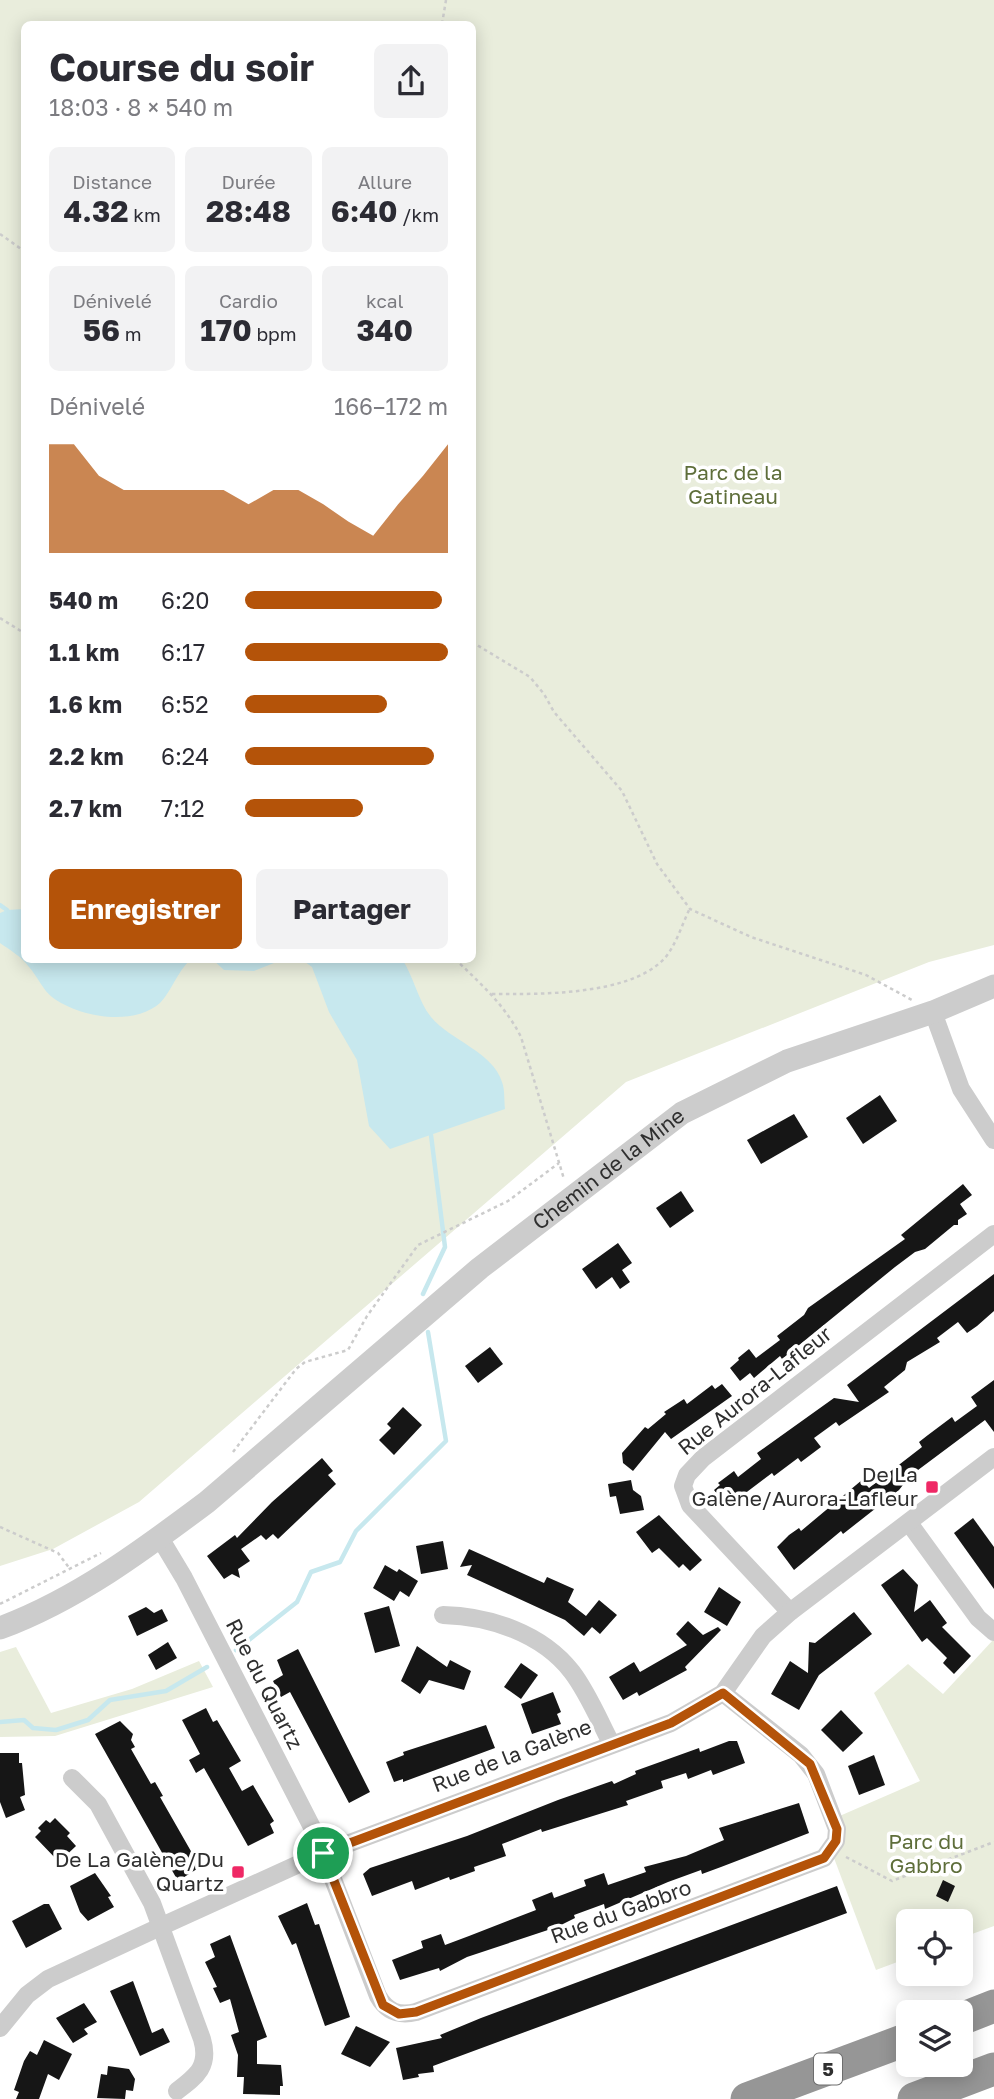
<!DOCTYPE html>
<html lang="fr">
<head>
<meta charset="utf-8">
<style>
	:root { --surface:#fff; --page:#f2f2f3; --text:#2b2b33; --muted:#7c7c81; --accent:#b45309 }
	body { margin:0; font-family:"Golos Text",sans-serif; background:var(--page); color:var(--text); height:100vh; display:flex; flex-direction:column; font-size:26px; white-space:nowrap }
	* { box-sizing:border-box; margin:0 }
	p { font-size:23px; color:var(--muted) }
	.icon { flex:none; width:38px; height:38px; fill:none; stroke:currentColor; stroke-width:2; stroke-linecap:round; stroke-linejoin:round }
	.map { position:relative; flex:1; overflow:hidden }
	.sheet { position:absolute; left:21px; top:21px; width:455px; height:942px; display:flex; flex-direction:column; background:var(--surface); border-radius:10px; box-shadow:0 4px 18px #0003 }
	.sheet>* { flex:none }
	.fabs { position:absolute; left:896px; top:1909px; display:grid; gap:14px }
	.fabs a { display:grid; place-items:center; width:77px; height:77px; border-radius:10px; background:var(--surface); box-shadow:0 4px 18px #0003; font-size:35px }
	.pin { position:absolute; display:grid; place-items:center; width:60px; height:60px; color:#fff; margin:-30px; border:4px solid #fff; border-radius:50%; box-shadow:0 2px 7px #0007 }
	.round { display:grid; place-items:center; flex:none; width:74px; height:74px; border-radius:10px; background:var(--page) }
	.overview { display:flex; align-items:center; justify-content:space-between; height:119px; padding:0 28px }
	h1 { font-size:38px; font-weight:700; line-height:52px }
	.stats { display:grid; grid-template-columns:repeat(3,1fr); gap:10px; height:119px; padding:7px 28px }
	.stats div { display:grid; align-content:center; border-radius:10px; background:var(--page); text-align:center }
	.stats b { font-size:30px; font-weight:700 }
	.stats small { font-size:19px; font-weight:400 }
	.stats p { font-size:19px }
	.chart { height:196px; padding:14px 28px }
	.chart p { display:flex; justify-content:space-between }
	.chart svg { width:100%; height:126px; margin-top:7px; fill:var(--accent); opacity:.7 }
	.primary-button { display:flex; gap:14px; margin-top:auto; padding:14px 28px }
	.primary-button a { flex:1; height:80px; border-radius:10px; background:var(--accent); color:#fff; font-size:28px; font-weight:700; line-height:80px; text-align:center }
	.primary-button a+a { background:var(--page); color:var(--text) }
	ul { padding:0 28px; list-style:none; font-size:23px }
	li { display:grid; grid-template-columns:112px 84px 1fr; align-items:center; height:52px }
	li i { height:18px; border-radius:9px; background:var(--accent) }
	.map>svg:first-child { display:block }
</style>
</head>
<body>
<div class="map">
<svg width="994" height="2099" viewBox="0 0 994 2099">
	<rect width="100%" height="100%" fill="#fff"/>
	<g fill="#e9eddc" fill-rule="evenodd">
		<path d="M0,0H994V945L929,962L626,1082L139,1502L53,1549L0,1566ZM24,24H472V959H24Z"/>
		<path d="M994,1639V1926L961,1938V1922H908V1958L876,1970L831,1850L835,1818L920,1781L874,1693L908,1664L943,1694Z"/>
		<path d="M16,1647L51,1713L132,1689L199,1661L213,1687L55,1736L0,1737V1652Z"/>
	</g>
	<g fill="#c7e8ee">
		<path d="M24,909V959H191C177,972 171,992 160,1003C133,1027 78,1017 52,997C43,990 37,976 29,967C22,957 10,950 0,943V913L7,910Z"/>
		<path d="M212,959H284L254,971L224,970Z"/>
		<path d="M301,959H402C414,977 418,1001 431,1017C450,1040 493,1052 502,1082C505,1090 504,1100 505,1109L390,1149L369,1126L357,1060L329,1012L312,967Z"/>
	</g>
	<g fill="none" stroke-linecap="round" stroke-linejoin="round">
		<g stroke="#c7e8ee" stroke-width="4.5">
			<path d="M0,905L7,910"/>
			<path d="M423,1294L445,1247L431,1135"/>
			<path d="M236,1650L297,1602L311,1572L340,1562L356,1531L446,1441L428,1332"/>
			<path d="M0,1722L24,1720L33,1728L56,1730L88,1720L110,1700L166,1691L207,1667"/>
		</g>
	</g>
	<g fill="#161616">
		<path d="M880,1095L897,1121L863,1144L846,1118Z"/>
		<path d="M794,1114L808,1137L761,1164L747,1140Z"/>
		<path d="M963,1184L972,1195L960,1204L967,1214L958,1220V1225H954L925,1249L915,1252L895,1267L782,1359L780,1356L754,1378L750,1373L740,1381L730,1368L739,1360L738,1358L749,1349L756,1358L780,1340L777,1336L804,1315L808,1308L905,1239L901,1235Z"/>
		<path d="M681,1191L694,1211L670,1228L656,1208Z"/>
		<path d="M618,1243L632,1263L622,1270L630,1282L620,1289L612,1277L596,1289L582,1269Z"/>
		<path d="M994,1274V1311L977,1326L967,1333L958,1322L937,1338L940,1342L907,1362L905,1370L884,1387L889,1392L839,1426L836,1422L814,1438L821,1447L801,1462L798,1458L774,1476L772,1473L727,1507L714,1490L720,1485L718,1483L734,1471L738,1477L761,1459L757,1453L834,1398L859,1402L847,1385Z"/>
		<path d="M490,1347L503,1364L478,1383L465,1366Z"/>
		<path d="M994,1380V1432L985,1420L910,1476L899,1490L843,1534L841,1531L794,1570L777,1547L789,1535L799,1528L801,1531L862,1480L869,1488L922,1447L919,1442L928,1435L952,1417L955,1422L977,1406L971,1397Z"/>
		<path d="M722,1384L732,1396L671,1439L665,1432L633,1471L623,1463L622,1453L645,1427L648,1429L666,1414L664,1412L684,1399L687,1404L712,1385L715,1389Z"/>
		<path d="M403,1407L422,1425L394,1455L379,1440L391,1428L387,1424Z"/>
		<path d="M322,1458L333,1471L328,1475L336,1484L278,1539L273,1534L266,1540L261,1535L241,1549L250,1561L238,1569L240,1578L232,1574L224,1579L207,1556L235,1535L237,1538L272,1502Z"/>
		<path d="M631,1480L633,1490L641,1496L644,1510L620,1514L616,1496L610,1497L608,1484Z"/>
		<path d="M659,1515L702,1560L690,1571L683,1564L679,1568L659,1548L652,1553L636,1532Z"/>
		<path d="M973,1518L994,1547V1589L954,1533Z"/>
		<path d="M443,1541L448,1569L421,1574L416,1546Z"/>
		<path d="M469,1549L544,1583L547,1577L574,1589L568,1602L586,1616L599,1600L617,1615L600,1634L592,1627L584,1636L565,1620L467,1575L472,1565L460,1567Z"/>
		<path d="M385,1565L397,1572L399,1569L418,1581L409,1597L400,1591L394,1601L373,1588Z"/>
		<path d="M903,1569L918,1585L914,1612L930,1600L947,1623L942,1627L971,1656L954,1674L943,1663L947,1658L927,1638L922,1642L881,1585Z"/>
		<path d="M719,1587L741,1602L727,1626L704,1612Z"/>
		<path d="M389,1606L400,1646L375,1653L364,1613Z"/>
		<path d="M146,1607L154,1613L162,1609L168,1621L137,1636L128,1616Z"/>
		<path d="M854,1612L872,1634L819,1675L799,1710L771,1694L790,1661L808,1673L809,1642L815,1643Z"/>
		<path d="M688,1621L703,1635L718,1627L721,1630L685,1667L687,1670L639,1696L637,1692L623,1700L609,1677L634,1662L640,1672L687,1645L676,1634Z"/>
		<path d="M168,1642L177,1658L156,1670L148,1655Z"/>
		<path d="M417,1646L447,1667L450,1660L471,1671L464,1690L429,1680L420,1694L401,1681Z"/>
		<path d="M298,1649L370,1792L349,1803L290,1692L281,1697L273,1681L283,1675L277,1660Z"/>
		<path d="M521,1663L538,1675L521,1699L504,1687Z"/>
		<path d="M553,1692L561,1712L557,1714L561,1724L532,1734L521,1704Z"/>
		<path d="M206,1708L213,1722L217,1720L241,1761L229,1768L242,1791L253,1785L274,1821L270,1824L274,1833L248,1846L204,1768L196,1773L189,1760L200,1754L182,1720Z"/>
		<path d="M841,1710L863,1733L843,1752L821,1730Z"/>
		<path d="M120,1721L133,1734L131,1740L135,1747L131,1749L151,1784L155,1782L163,1796L160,1797L200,1867L178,1881L95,1734Z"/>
		<path d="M486,1725L495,1748L403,1782V1779L394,1782L386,1762L404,1755L403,1752Z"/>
		<path d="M729,1741H737L745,1763L713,1775L711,1770L688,1779L686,1773L661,1781L663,1788L626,1801L628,1805L542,1832L541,1829L502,1844L506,1856L474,1867L475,1871L450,1880L449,1877L415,1890L412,1881L372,1896L363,1874L370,1868L467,1836L558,1800L612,1781L614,1784L636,1774L635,1771L699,1748L700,1752Z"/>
		<path d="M0,1753H19V1763H22L25,1795L20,1797L25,1810L6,1818L0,1802Z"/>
		<path d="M874,1755L885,1785L859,1795L848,1766Z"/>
		<path d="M799,1803L809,1833L721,1867L702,1874L701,1870L668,1882L605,1909L604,1904L574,1915L575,1918L557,1927L467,1957L440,1971L439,1968L400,1980L392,1960L423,1948L421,1941L441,1934L445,1945L469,1936L536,1910L532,1900L552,1892L554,1898L586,1886L584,1880L604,1873L608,1885L646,1872L644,1867L686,1856L724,1840L719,1828Z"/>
		<path d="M55,1818L70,1833L67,1836L76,1846L59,1862L35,1837L41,1831L38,1828L46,1820L50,1823Z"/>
		<path d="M95,1873L111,1896L108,1897L114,1907L88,1921L80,1912L70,1886Z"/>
		<path d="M943,1880L955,1886L948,1902L936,1896Z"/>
		<path d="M837,1886L847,1913L433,2066L434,2072L418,2074L419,2077L403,2080L396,2048L442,2038L440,2035L481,2018Z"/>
		<path d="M307,1903L315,1925L319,1924L350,2017L325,2026L296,1943L292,1945L278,1916Z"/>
		<path d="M44,1904H49L62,1929L26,1948L12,1921Z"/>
		<path d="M230,1935L267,2037L257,2041V2064L281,2065L283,2086H280V2095L243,2094L244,2077H237L238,2055L231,2035L239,2032L230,1999L220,2003L213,1988L217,1987L205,1962L215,1957L210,1944Z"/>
		<path d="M133,1981L152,2033L163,2028L170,2042L140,2056L110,1991Z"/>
		<path d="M84,2003L97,2022L84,2029L88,2034L73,2043L56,2018Z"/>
		<path d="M356,2026L390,2042L370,2067L341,2054Z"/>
		<path d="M44,2040L72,2054L59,2080L48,2074L39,2099H16L19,2092L14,2090L24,2061L30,2051L37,2055Z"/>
		<path d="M108,2066L129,2069L135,2079L133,2091L126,2090L125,2099L97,2098L101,2074L107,2075Z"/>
	</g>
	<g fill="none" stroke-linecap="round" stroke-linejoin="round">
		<g stroke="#ccc" stroke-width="2.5" stroke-dasharray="3.5 3.5" stroke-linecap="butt">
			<path d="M442,24L446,0"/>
			<path d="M0,234L24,251"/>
			<path d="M0,618L24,633"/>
			<path d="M472,642L530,677L544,694L554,712L622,791L657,864L690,909L751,937L866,975L912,1000"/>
			<path d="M455,959C480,983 505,1005 521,1037L564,1179"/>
			<path d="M492,994C540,994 628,996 664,959C675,947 682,925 689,910"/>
			<path d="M233,1452L296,1369L305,1362L348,1350L367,1316L418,1245L508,1201L559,1163"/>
			<path d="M0,1527L58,1553L70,1569"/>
			<path d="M0,1604L101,1553"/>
			<path d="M846,1857L892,1881L994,1842"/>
		</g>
		<g stroke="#ccc" stroke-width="18">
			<path d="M933,1012L961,1089L994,1140"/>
			<path d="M909,1523L978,1618L994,1632"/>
			<path d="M160,1538L184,1578L316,1835L378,1996C387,2012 399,2016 416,2012L824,1858L836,1841L837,1829L816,1774L801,1755L723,1693"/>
			<path d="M790,1612L690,1505L683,1486L687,1475L703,1458L994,1234"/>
			<path d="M443,1615C489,1616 542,1633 572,1672C588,1693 599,1720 611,1743"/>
			<path d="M72,1778L98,1804L152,1903L202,2039C210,2066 197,2076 177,2091"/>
			<path d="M0,2028L27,1995L48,1979L162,1926L323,1853L671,1723L723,1693L763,1636L790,1612L994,1457"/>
		</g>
		<path stroke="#ccc" stroke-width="23" id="s1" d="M0,1628C76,1600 143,1550 207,1502L480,1268L682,1113L787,1061L933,1012L994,986"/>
		<g stroke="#969696" stroke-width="33">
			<path d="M961,2019L994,2006"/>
			<path d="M747,2099L908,2039"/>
			<path d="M914,2099L994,2069"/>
		</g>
	</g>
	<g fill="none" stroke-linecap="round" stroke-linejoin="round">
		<g stroke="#fff" stroke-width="14">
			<path id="route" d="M723,1693L810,1764L837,1829L836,1841L824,1858L416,2012L399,2014L383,2005L323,1853L671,1723Z"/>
		</g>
		<use href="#route" stroke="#b45309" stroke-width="9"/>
	</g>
	<g fill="#ef2865" stroke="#fff" stroke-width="2.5">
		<rect x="925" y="1480" width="14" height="14" rx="3.5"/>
		<rect x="231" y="1865" width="14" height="14" rx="3.5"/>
	</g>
	<g text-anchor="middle" stroke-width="7" stroke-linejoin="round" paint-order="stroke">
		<rect fill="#fff" stroke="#6d6d6d" stroke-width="2" x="814" y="2053.5" width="28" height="31" rx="5"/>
		<g font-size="19" font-weight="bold" fill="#2f2f2f">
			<text x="828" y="2076">5</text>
		</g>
		<g font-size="21" fill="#5e6e3a" stroke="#fff">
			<text x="733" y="480">Parc de la<tspan x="733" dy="24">Gatineau</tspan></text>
			<text x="926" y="1849">Parc du<tspan x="926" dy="24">Gabbro</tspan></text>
		</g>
		<g font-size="21" fill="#2f2f2f" stroke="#fff">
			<text dy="7" stroke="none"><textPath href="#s1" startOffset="765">Chemin de la Mine</textPath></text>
			<text transform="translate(755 1391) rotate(-39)" y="7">Rue Aurora-Lafleur</text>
			<text transform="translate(264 1684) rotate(63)" y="7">Rue du Quartz</text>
			<text transform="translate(512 1756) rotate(-21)" y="7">Rue de la Galène</text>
			<text transform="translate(621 1912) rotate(-20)" y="7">Rue du Gabbro</text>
		</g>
		<g font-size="21" fill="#2f2f2f" stroke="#fff" text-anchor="end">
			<text x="918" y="1482">De La<tspan x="918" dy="24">Galène/Aurora-Lafleur</tspan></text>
			<text x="224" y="1867">De La Galène/Du<tspan x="224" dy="24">Quartz</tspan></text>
		</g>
	</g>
</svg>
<div class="fabs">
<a><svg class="icon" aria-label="locate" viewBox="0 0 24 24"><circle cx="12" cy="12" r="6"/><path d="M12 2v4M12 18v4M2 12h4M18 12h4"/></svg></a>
<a><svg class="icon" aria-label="layers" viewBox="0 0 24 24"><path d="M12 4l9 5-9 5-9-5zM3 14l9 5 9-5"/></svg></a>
</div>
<div class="pin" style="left:323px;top:1853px;background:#1e9e55"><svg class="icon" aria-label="arrive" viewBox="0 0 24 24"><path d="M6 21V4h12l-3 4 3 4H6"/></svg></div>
<section class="sheet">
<div class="overview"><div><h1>Course du soir</h1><p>18:03 · 8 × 540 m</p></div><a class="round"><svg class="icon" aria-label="share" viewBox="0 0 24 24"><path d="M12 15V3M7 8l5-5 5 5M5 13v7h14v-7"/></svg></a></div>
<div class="stats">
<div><p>Distance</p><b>4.32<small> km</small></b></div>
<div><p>Durée</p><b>28:48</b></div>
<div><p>Allure</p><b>6:40<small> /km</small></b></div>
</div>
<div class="stats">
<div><p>Dénivelé</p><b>56<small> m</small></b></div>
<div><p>Cardio</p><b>170<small> bpm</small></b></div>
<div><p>kcal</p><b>340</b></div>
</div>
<div class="chart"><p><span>Dénivelé</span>166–172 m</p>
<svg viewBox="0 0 160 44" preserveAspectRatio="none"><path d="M0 44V6L10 6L20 17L30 22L40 22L50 22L60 22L70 22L80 27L90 22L100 22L110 27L120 33L130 38L140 27L150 17L160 6V44z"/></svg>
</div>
<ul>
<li><b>540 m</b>6:20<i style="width:97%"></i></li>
<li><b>1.1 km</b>6:17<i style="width:100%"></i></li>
<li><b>1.6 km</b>6:52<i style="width:70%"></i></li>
<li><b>2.2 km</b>6:24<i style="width:93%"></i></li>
<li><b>2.7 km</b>7:12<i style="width:58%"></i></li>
</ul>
<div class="primary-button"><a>Enregistrer</a><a>Partager</a></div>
</section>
</div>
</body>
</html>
